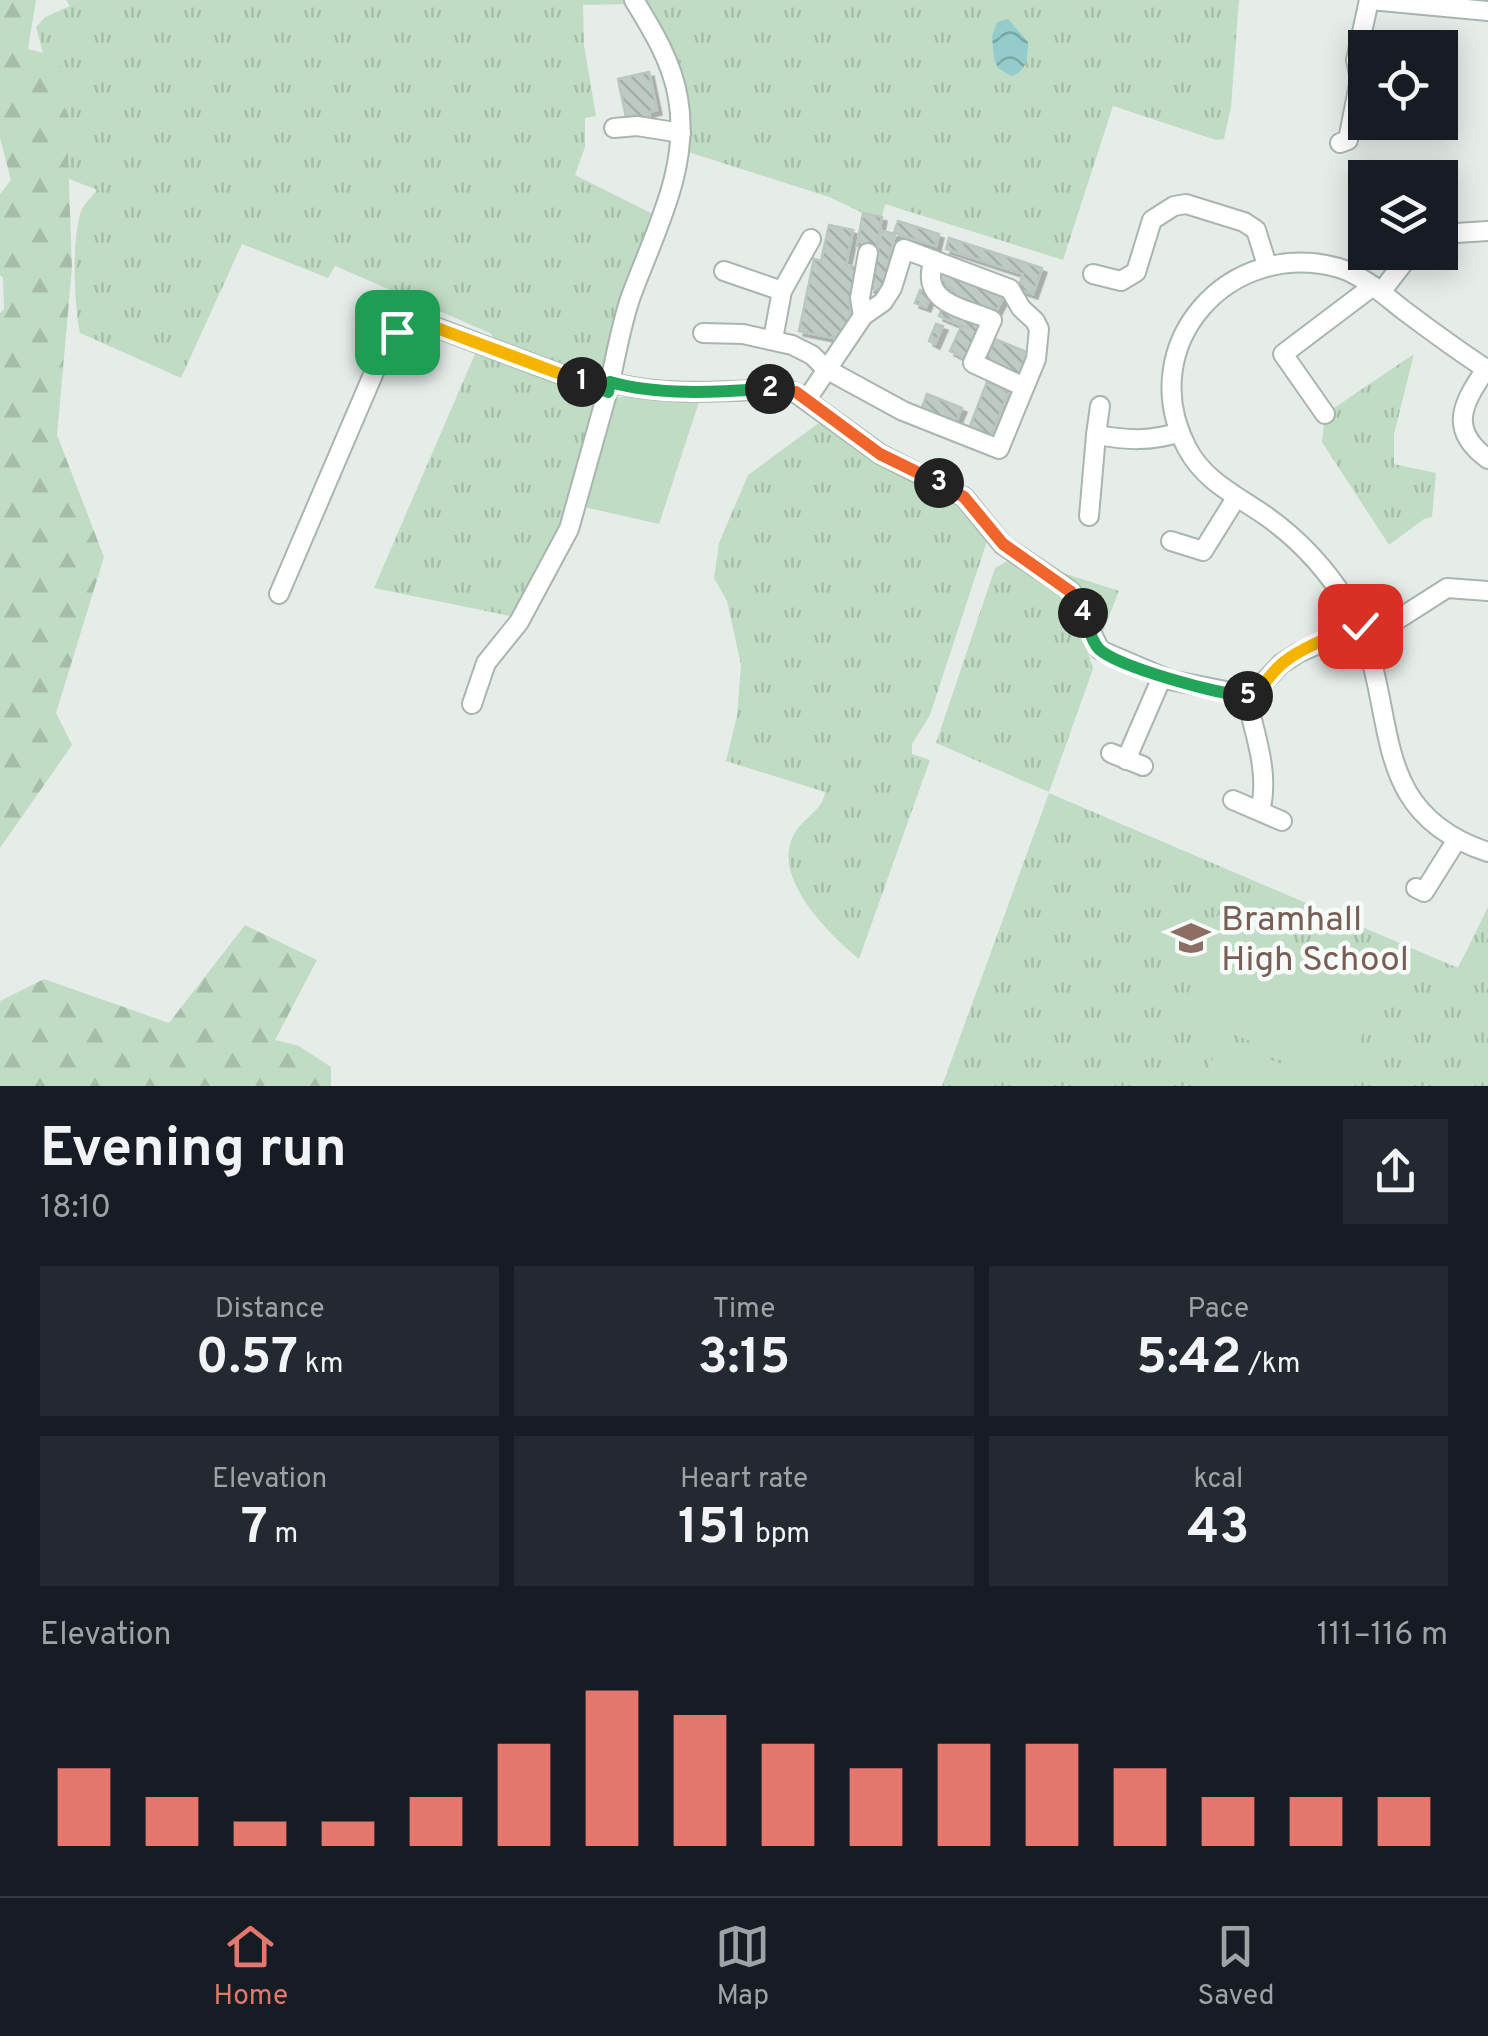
<!DOCTYPE html>
<html lang="en">
<head>
<meta charset="utf-8">
<style>
	:root { --surface:#171b24; --page:#242831; --text:#f1f3f6; --muted:#9ea1a6; --line:#363941; --accent:#e4776d }
	body { margin:0; font-family:Overpass,sans-serif; background:var(--page); color:var(--text); height:100vh; display:flex; flex-direction:column; font-size:38px; white-space:nowrap }
	* { box-sizing:border-box; margin:0 }
	p { font-size:32px; color:var(--muted) }
	.icon { flex:none; width:55px; height:55px; fill:none; stroke:currentColor; stroke-width:2; stroke-linecap:round; stroke-linejoin:round }
	.map { position:relative; height:1086px; overflow:hidden }
	.panel { display:flex; flex-direction:column; background:var(--surface); flex:1 }
	.panel>* { flex:none }
	.tools { position:absolute; left:1348px; top:30px; display:grid; gap:20px }
	.tools a { display:grid; place-items:center; width:110px; height:110px; border-radius:0px; background:var(--surface); box-shadow:0 5px 25px #0003; font-size:50px }
	.pin { position:absolute; display:grid; place-items:center; width:85px; height:85px; color:#fff; margin:-42px; border-radius:20px; box-shadow:0 5px 15px #0006 }
	.km { position:absolute; width:50px; height:50px; margin:-25px; border-radius:50%; background:#222; color:#fff; font-size:28px; line-height:50px; text-align:center }
	.round { display:grid; place-items:center; flex:none; width:105px; height:105px; border-radius:0px; background:var(--page) }
	.headline { display:flex; align-items:center; justify-content:space-between; height:170px; padding:0 40px }
	h1 { font-size:55px; font-weight:700; line-height:75px }
	.stats { display:grid; grid-template-columns:repeat(3,1fr); gap:15px; height:170px; padding:10px 40px }
	.stats div { display:grid; align-content:center; border-radius:0px; background:var(--page); text-align:center }
	.stats b { font-size:50px; font-weight:700 }
	.stats small { font-size:28px; font-weight:400 }
	.stats p { font-size:28px }
	.chart { height:280px; padding:20px 40px }
	.chart p { display:flex; justify-content:space-between }
	.chart svg { width:100%; height:180px; margin-top:10px; stroke:var(--accent); stroke-width:6 }
	.tabs { display:flex; justify-content:space-around; align-items:center; height:140px; border-top:2px solid var(--line); background:var(--surface); font-size:28px; color:var(--muted) }
	.tabs a { display:grid; justify-items:center; gap:5px }
	.tabs .active { color:var(--accent) }
	.map>svg:first-child { display:block }
</style>
</head>
<body>
<div class="map">
<svg width="1488" height="1086" viewBox="0 0 1488 1086">
	<defs>
		<pattern id="grass-tufts" width="24" height="20" patternUnits="userSpaceOnUse" patternTransform="scale(2.5)"><rect width="24" height="20" fill="#c1dcc4"/><path d="M3 7l-1-3M5 7V3M7 7l1-3M15 17l-1-3M17 17v-4M19 17l1-3" fill="none" stroke="#a6bea9"/></pattern>
		<pattern id="forest-firs" width="22" height="20" patternUnits="userSpaceOnUse" patternTransform="scale(2.5)"><rect width="22" height="20" fill="#c1dcc4"/><path d="M5 1l3.5 6h-7zM16 11l3.5 6h-7z" fill="#a6bea9"/></pattern>
		<pattern id="water-waves" width="16" height="10" patternUnits="userSpaceOnUse" patternTransform="scale(2.5)"><rect width="16" height="10" fill="#94cccc"/><path d="M0 5q4-4 8 0t8 0" fill="none" stroke="#79a7a6"/></pattern>
		<pattern id="building-back-hatch" width="6" height="6" patternUnits="userSpaceOnUse" patternTransform="scale(2.5)"><rect width="6" height="6" fill="#becbc4"/><path d="M-1 5l2 2M0 0l6 6M5-1l2 2" fill="none" stroke="#a3afa9"/></pattern>
		<filter id="shadow"><feDropShadow dx="4.5" dy="4.5" stdDeviation="0" flood-color="#0004"/></filter>
	</defs>
	<rect width="100%" height="100%" fill="#e6ede9"/>
	<g fill="url(#grass-tufts)">
		<path d="M66,0H631L634,4L583,5L584,45L596,116L585,118V147L575,175L655,215L603,383L499,344L490,333L335,266L328,278L242,244L181,378L80,333C74,305 71,235 82,209C85,203 93,195 97,190L39,167L58,109L36,27L45,17L70,6Z"/>
		<path d="M642,0H1239L1231,107L1224,139L1216,140L1113,106L1063,260L885,204L882,217L863,213L829,197L688,152V121Z"/>
		<path d="M478,347L594,392L598,399L568,515L515,617L374,588Z"/>
		<path d="M1414,354L1394,434V464L1436,473L1432,517L1424,519L1389,545L1322,442L1325,414Z"/>
		<path d="M820,422L887,468L952,498L988,538L930,715L912,744V754L930,760L859,959C829,934 772,879 793,836C801,819 823,811 825,792L726,761L737,716L741,665L727,601L714,578L719,543L748,475Z"/>
		<path d="M1007,561L1059,590L1070,603L1078,619L1093,669L1049,792L936,743L995,568Z"/>
		<path d="M1029,562L1119,591L1097,647L1083,613Z"/>
		<path d="M1049,793L1458,968L1488,907V1086H942Z"/>
	</g>
	<g fill="url(#forest-firs)">
		<path d="M0,0H36L28,49L59,57L67,126L72,268L57,435L104,557L56,713L72,745L0,848V313L4,309L3,278L0,275V194L11,180L0,138Z"/>
		<path d="M245,925L317,960L275,1040L299,1046L331,1067V1086H0V1001L44,979L169,1023Z"/>
	</g>
	<g fill="#c1dcc4">
		<path d="M625,396H701L659,524L584,507L611,407L613,399Z"/>
		<path d="M1218,915L1384,979L1346,1078L1180,1014Z"/>
		<path d="M1219,1040L1340,1086H1202Z"/>
	</g>
	<path fill="url(#water-waves)" d="M1008,19L1028,42C1028,56 1027,72 1011,76L998,68L994,59L992,36L997,22Z"/>
	<g fill="url(#building-back-hatch)" stroke="#b9c7bf" stroke-width="2.5" filter="url(#shadow)">
		<path d="M649,72L657,110L649,112L650,120L638,123L636,115L626,117L618,79Z"/>
		<path d="M863,213L882,217L876,250L857,246Z"/>
		<path d="M898,221L939,234L936,246L894,233Z"/>
		<path d="M829,225L853,230L846,265L859,268L844,340L799,331L814,259L821,261Z"/>
		<path d="M882,231L895,234L883,291L870,288Z"/>
		<path d="M949,238L1042,268L1033,294L1018,289L1023,274L946,249Z"/>
		<path d="M939,270L1003,298L997,310L986,306L983,312L949,298L953,289L935,281Z"/>
		<path d="M920,290L931,294L926,307L915,303Z"/>
		<path d="M943,306L983,324L967,359L950,351L961,327L968,328L939,316Z"/>
		<path d="M936,324L943,326L935,344L929,341Z"/>
		<path d="M990,337L1029,353L1018,378L988,365L990,361L981,357Z"/>
		<path d="M987,382L1009,391L990,439L968,431Z"/>
		<path d="M927,394L962,408L955,424L921,410Z"/>
	</g>
	<g fill="none" stroke-linecap="round" stroke-linejoin="round">
		<g stroke="#a9b5af" stroke-width="22">
			<g id="minor">
				<path d="M634,0C653,31 672,62 678,98C691,168 653,235 630,299C621,326 616,355 610,382C664,397 728,391 784,389L796,393L880,454L964,497L1003,545L1071,591L1100,650L1170,680L1251,696L1281,664L1298,653L1360,626"/>
				<path d="M1370,0L1488,11"/>
				<path d="M614,128L637,126L681,133"/>
				<path d="M1340,143L1348,140L1360,79L1356,60L1369,0"/>
				<path d="M1440,234L1488,231"/>
				<path d="M934,260C919,302 960,307 992,320L973,363L1024,387"/>
				<path d="M724,271L782,291"/>
				<path d="M1093,274L1121,281L1136,272L1152,220L1174,206L1186,204L1244,222L1256,230L1267,265"/>
				<path d="M1381,292L1412,252"/>
				<path d="M863,316L860,298L868,253"/>
				<path d="M703,333L743,334L792,345L812,355L826,369L903,411L999,449L1036,359L1039,329L1035,321L1021,308L1010,289L904,249L892,288L883,302L863,316L807,399"/>
				<path d="M773,339L782,291L811,239"/>
				<path d="M1486,369C1462,404 1448,430 1488,459"/>
				<path d="M1488,370C1458,351 1430,330 1402,309C1383,294 1362,275 1339,268C1229,237 1133,345 1187,448C1205,482 1236,495 1266,516C1300,540 1327,570 1348,604C1405,699 1357,809 1488,852"/>
				<path d="M1325,414L1283,354L1373,286"/>
				<path d="M1096,435L1100,406"/>
				<path d="M1089,516L1096,435C1127,440 1150,442 1180,432"/>
				<path d="M1171,541L1203,551L1236,498"/>
				<path d="M279,594L378,363C390,340 398,324 427,324L608,392"/>
				<path d="M1364,641L1447,588L1488,591"/>
				<path d="M1246,697C1255,734 1270,774 1260,811"/>
				<path d="M472,704L486,663L519,622L569,529L610,383"/>
				<path d="M1111,753L1143,766"/>
				<path d="M1126,760L1162,677"/>
				<path d="M1233,800L1282,821"/>
				<path d="M1416,888L1424,892L1456,841"/>
			</g>
		</g>
		<use href="#minor" stroke="#fff" stroke-width="18"/>
	</g>
	<g fill="none" stroke-linecap="round" stroke-linejoin="round">
		<g stroke="#fff" stroke-width="20">
			<path id="split-1" d="M397,332L406,326L426,324L582,382"/>
		</g>
		<g stroke="#fff" stroke-width="20">
			<path id="split-2" d="M582,382L608,392L610,382C660,396 718,392 770,389"/>
		</g>
		<g stroke="#fff" stroke-width="20">
			<path id="split-3" d="M770,389L796,392L880,454L939,483"/>
		</g>
		<g stroke="#fff" stroke-width="20">
			<path id="split-4" d="M939,483L964,497L1003,544L1071,592L1083,613"/>
		</g>
		<g stroke="#fff" stroke-width="20">
			<path id="split-5" d="M1083,613C1087,623 1091,641 1099,649C1118,667 1220,695 1248,696"/>
		</g>
		<g stroke="#fff" stroke-width="20">
			<path id="split-6" d="M1248,696C1263,689 1271,672 1284,662C1306,645 1334,636 1360,626"/>
		</g>
		<use href="#split-1" stroke="#f5b400" stroke-width="12"/>
		<use href="#split-2" stroke="#22a559" stroke-width="12"/>
		<use href="#split-3" stroke="#f0652b" stroke-width="12"/>
		<use href="#split-4" stroke="#f0652b" stroke-width="12"/>
		<use href="#split-5" stroke="#22a559" stroke-width="12"/>
		<use href="#split-6" stroke="#f5b400" stroke-width="12"/>
	</g>
	<defs>
		<g id="school-bare" transform="scale(3)"><path d="M0-5L7-2L0 1L-7-2ZM-4 1L0 2.5L4 1V4Q0 6-4 4Z" fill="#8d6e63" stroke="#f6faf8" stroke-width="2.5" paint-order="stroke"/></g>
	</defs>
	<g fill-rule="evenodd">
		<use href="#school-bare" x="1191" y="938"/>
	</g>
	<g text-anchor="middle" stroke-width="9" stroke-linejoin="round" paint-order="stroke">
		<g font-size="35" fill="#785e54" stroke="#f6faf8" text-anchor="start">
			<text x="1221" y="930">Bramhall<tspan x="1221" dy="40">High School</tspan></text>
		</g>
	</g>
</svg>
<div class="tools">
<a><svg class="icon" aria-label="locate" viewBox="0 0 24 24"><circle cx="12" cy="12" r="6"/><path d="M12 2v4M12 18v4M2 12h4M18 12h4"/></svg></a>
<a><svg class="icon" aria-label="layers" viewBox="0 0 24 24"><path d="M12 4l9 5-9 5-9-5zM3 14l9 5 9-5"/></svg></a>
</div>
<div class="pin" style="left:397px;top:332px;background:#1e9e55"><svg class="icon" aria-label="arrive" viewBox="0 0 24 24"><path d="M6 21V4h12l-3 4 3 4H6"/></svg></div>
<div class="pin" style="left:1360px;top:626px;background:#d93025"><svg class="icon" aria-label="check" viewBox="0 0 24 24"><path d="M5 12l5 5 9-10"/></svg></div>
<b class="km" style="left:582px;top:382px">1</b>
<b class="km" style="left:770px;top:389px">2</b>
<b class="km" style="left:939px;top:483px">3</b>
<b class="km" style="left:1083px;top:613px">4</b>
<b class="km" style="left:1248px;top:696px">5</b>
</div>
<section class="panel">
<div class="headline"><div><h1>Evening run</h1><p>18:10</p></div><a class="round"><svg class="icon" aria-label="share" viewBox="0 0 24 24"><path d="M12 15V3M7 8l5-5 5 5M5 13v7h14v-7"/></svg></a></div>
<div class="stats">
<div><p>Distance</p><b>0.57<small> km</small></b></div>
<div><p>Time</p><b>3:15</b></div>
<div><p>Pace</p><b>5:42<small> /km</small></b></div>
</div>
<div class="stats">
<div><p>Elevation</p><b>7<small> m</small></b></div>
<div><p>Heart rate</p><b>151<small> bpm</small></b></div>
<div><p>kcal</p><b>43</b></div>
</div>
<div class="chart"><p><span>Elevation</span>111–116 m</p>
<svg viewBox="0 0 160 44" preserveAspectRatio="none"><path d="M5 44V25M15 44V32M25 44V38M35 44V38M45 44V32M55 44V19M65 44V6M75 44V12M85 44V19M95 44V25M105 44V19M115 44V19M125 44V25M135 44V32M145 44V32M155 44V32"/></svg>
</div>
</section>
<nav class="tabs">
<a class="active"><svg class="icon" aria-label="home" viewBox="0 0 24 24"><path d="M3 11l9-7 9 7M6 9v11h12V9"/></svg>Home</a>
<a><svg class="icon" aria-label="map" viewBox="0 0 24 24"><path d="M3 6l6-2 6 2 6-2v14l-6 2-6-2-6 2zM9 4v14M15 6v14"/></svg>Map</a>
<a><svg class="icon" aria-label="saved" viewBox="0 0 24 24"><path d="M7 4h10v16l-5-4-5 4z"/></svg>Saved</a>
</nav>
</body>
</html>
